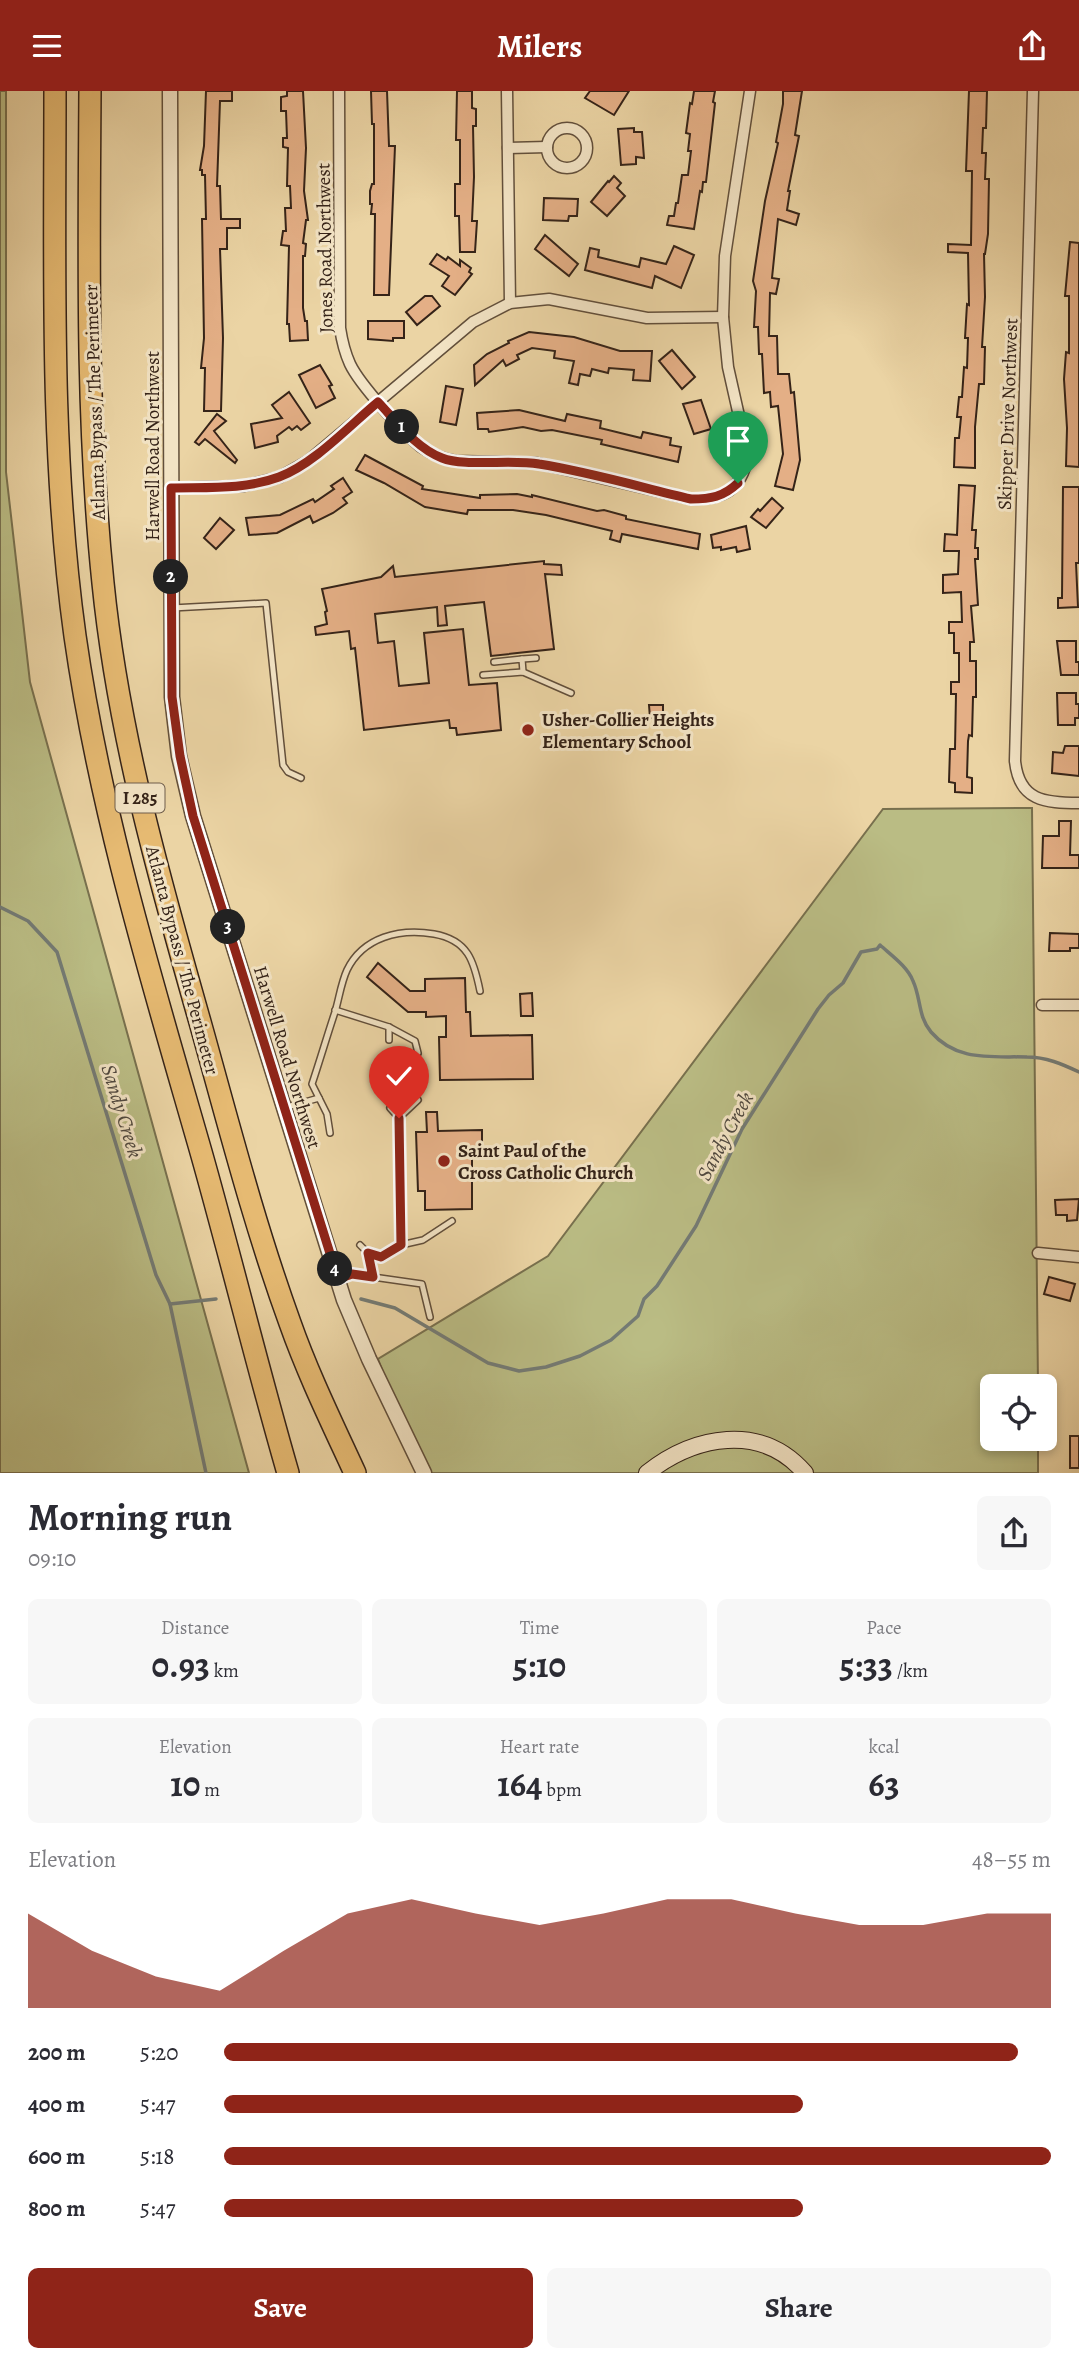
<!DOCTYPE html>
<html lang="en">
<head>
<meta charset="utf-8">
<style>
	:root { --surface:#fff; --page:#f7f7f7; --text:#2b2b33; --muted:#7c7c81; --accent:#8f2418 }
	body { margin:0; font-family:Alegreya,serif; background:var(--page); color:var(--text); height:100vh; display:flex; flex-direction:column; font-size:26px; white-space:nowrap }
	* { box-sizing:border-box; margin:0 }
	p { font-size:23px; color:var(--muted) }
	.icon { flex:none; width:38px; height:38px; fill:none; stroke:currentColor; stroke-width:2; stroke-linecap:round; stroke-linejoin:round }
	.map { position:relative; height:1382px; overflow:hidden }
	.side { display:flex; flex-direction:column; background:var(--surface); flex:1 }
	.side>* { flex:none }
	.tools { position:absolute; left:980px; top:1283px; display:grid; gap:14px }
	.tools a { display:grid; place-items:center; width:77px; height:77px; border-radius:10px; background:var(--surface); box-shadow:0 4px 10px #0003; font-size:35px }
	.pin { position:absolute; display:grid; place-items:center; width:60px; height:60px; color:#fff; margin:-72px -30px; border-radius:50% 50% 50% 0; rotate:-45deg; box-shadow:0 0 7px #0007 }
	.pin .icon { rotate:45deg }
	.km { position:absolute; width:35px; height:35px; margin:-18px; border-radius:50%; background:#222; color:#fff; font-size:19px; line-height:35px; text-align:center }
	.round { display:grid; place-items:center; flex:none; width:74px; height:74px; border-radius:10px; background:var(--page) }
	.overview { display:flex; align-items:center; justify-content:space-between; height:119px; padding:0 28px }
	h1 { font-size:38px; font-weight:700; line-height:52px }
	.figures { display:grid; grid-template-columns:repeat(3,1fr); gap:10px; height:119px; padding:7px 28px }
	.figures div { display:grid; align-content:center; border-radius:10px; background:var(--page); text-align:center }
	.figures b { font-size:35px; font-weight:700 }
	.figures small { font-size:19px; font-weight:400 }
	.figures p { font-size:19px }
	.chart { height:196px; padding:14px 28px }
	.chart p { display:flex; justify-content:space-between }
	.chart svg { width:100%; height:126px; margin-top:7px; fill:var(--accent); opacity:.7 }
	.action { display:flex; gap:14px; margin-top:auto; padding:14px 28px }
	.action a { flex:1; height:80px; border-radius:10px; background:var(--accent); color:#fff; font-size:28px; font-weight:700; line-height:80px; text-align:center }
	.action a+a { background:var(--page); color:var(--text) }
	ul { padding:0 28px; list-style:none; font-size:23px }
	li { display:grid; grid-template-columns:112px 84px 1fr; align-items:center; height:52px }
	li i { height:18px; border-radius:9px; background:var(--accent) }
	header { display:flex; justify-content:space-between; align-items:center; height:91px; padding:0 28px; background:var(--accent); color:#fff; font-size:32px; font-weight:700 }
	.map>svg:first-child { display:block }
</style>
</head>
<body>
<header><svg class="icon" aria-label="menu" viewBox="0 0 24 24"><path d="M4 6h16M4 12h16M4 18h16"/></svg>Milers<svg class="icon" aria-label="share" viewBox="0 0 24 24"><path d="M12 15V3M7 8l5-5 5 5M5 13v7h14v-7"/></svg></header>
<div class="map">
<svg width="1079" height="1382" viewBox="0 0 1079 1382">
	<rect width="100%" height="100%" fill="#ebd4a4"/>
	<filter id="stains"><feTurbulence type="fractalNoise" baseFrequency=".00286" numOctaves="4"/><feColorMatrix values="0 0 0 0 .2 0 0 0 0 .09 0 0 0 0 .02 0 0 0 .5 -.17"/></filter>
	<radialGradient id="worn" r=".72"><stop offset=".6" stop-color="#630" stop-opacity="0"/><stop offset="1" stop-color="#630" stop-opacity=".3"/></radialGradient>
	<g fill="#babc84" stroke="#78704e" stroke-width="2">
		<path d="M0,0H6V381L30,591L249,1382H0Z"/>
		<path d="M1032,717L1038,1295H992V1348H1038V1382H425L408,1348L378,1268L548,1165L883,718Z"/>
	</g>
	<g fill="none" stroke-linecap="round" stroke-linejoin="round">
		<g stroke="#747b75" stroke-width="3.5">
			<path d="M0,816L28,830L57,861L156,1184L170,1213L206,1382"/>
			<path d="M361,1208L395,1217L488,1272L519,1280L546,1276L580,1265L611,1249L638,1225L644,1208L657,1195L696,1135L742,1038L818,918L829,904L843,892L861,861L877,858L880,854C891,864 908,876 913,890C921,907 918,926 931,941C957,971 991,965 1027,966C1046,966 1062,973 1079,981"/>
			<path d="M170,1213L216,1208"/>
		</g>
	</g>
	<g fill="#e4af86" stroke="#352318" stroke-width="2">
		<path d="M206,0H232V10H220L217,95H220L221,128H240V137H227V158H220L223,247L221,320H204L205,277H201L204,247L202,128H206L205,84H202V79H200L204,55Z"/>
		<path d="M287,0H303L306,57L304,100L308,129H306L303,152L306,153L305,165H303V217L305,230H307L308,249L290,250L289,233H287L289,155L281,154L283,140H286L285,117H291L290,95H287L288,57L283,56V47H287L286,20H281V6L287,5Z"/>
		<path d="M371,0H387L389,55H395L389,204H374L375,123H371L372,113H370V100L372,93H374V33H372Z"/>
		<path d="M457,0H472V17L476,18V35H473L474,86L472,130H477L475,161H460L459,125H455V93H460V49H456Z"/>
		<path d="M590,0H629L614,24L585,7Z"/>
		<path d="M694,0H715L713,11L715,12L706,91H703L702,101L700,100L694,138L667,134L669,125H674L676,112H678L682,84H688L691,60H688L690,43L686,42L690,12L692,13Z"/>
		<path d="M783,0H802L795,44L799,45L788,100H790L787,119L799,123L796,134L778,128L772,187L779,188L776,203L770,202L769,245H777L778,283H789L791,302L794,301L800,369L793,399L775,395L783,363L778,315L771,316L770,301L764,302L762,263H759L758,236H754L756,200L753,190L765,110L778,52L776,51L783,13Z"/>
		<path d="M969,0H987L986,37H983L982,62H986L985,88H989L988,143L985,163H984L985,206L982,256H985L984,293H979L975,336V377L954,376L955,347H959L961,326H957L959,306H962L964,276L967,277L968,247H965L967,213L969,214L968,162L948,161V153L971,154L972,80H966Z"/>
		<path d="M634,37V41H642L644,67L636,66V73L621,74L618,38Z"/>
		<path d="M614,85L621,92L617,97L625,105L607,125L591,111L608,90L609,91Z"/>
		<path d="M544,107L578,108L577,125H569L568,130L543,129Z"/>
		<path d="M545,144L578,173L569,185L535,158Z"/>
		<path d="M1070,151L1079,152V376L1066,375L1067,337L1064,288L1066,261L1069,262V205H1065Z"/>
		<path d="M674,155L694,164L681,197L655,185L652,197L585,179L590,157L599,159L598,166L639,176L641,167L666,173Z"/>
		<path d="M437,163L446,169L448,166L460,175V169L471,177L469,181L472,183L455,204L442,195L449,185L430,173Z"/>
		<path d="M425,205H432L440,215L417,234L406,221Z"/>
		<path d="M368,230H404V247H393V250L368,248Z"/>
		<path d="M529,241L574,246L620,260H652L650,290L633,289L634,279L609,277L608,282L592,278L590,285L580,283L578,294L569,292L574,270L554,267L555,260L532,257L517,264L519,268L506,275L503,269L475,294L474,274L487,263L509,252L508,250Z"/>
		<path d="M672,259L695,286L682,298L659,270Z"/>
		<path d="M320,274L332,294L329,295L335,307L316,317L299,284Z"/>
		<path d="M446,295L463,298L456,334L440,331Z"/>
		<path d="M289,301L310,332L301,339L297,335L292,339L289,336L277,345L278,351L255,357L251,333L282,327L272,314Z"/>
		<path d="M701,309L711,338L694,343L683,313Z"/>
		<path d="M519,319L565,330L567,323L601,330L600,337L641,347L643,341L671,347L670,354L681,356L678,371L601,353L602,349L552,339L541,340L523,336L489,341L488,338H478L477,322Z"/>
		<path d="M217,323L226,330L214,340L237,369L235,372L205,348L199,354L195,351Z"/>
		<path d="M365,364L423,395L422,398L480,407V404L517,403L532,406V404L597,420L604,419L626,425V428L700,443L698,458L622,443L620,451L610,448L612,440L546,424L513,419H468L467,423L425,416L384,392L356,379Z"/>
		<path d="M343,387L352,401L343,407L347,412L333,422L313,432L310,425L277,442L249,444L246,427L280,424L313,408L315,411L334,398L331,395Z"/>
		<path d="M959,394L975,395L972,439H976L975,457H978V468H975L978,514L971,515L974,551H970V570H976V606H973L972,645L969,644L968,650L967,686L972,687V702L955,701V692L949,691L950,658H955L956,603H951V591H959V562H954V542H949V531H962L961,501L943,502V484L958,483L959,460H944L945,443L957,444Z"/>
		<path d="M1063,396H1079V472H1076L1078,516L1058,517V507H1062Z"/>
		<path d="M772,407L783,417L766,437L751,426L758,418L760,420Z"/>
		<path d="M220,427L234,439L216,458L204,447Z"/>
		<path d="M746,435L750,458L737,461L736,456L721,459V456L713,457L711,444Z"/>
		<path d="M544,470V473L561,474L562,484L545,483L554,558L491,565L484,511L445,515L447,534L438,535L437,516L375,523L378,552L394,550L399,595L429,592L424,542L463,538L469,594L497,592L501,639L457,644L456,637H450L449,629L364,639L355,557L351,558L349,540L316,544L315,536L327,533L325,521L327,520L322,498L381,486L393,475L395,486Z"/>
		<path d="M1057,550H1076V571H1079V584H1061Z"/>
		<path d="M1057,602H1076V613H1079V627H1075V634H1058Z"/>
		<path d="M649,614H663V627H650Z"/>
		<path d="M1065,655H1079V685L1052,682L1053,661L1063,662Z"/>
		<path d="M1059,730H1071L1070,764H1079V777H1042L1043,745H1059Z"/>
		<path d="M1050,842L1079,843V857H1070V860H1049Z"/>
		<path d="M378,872L410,900H425V888L465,887L466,921H470L471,945L532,944L533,988L440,989L439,946H446V925L426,926V921H408L367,886Z"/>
		<path d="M532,902L533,925H521L520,903Z"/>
		<path d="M426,1021H437L438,1040L482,1039V1066L472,1067V1118L425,1119V1100H418L416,1041H427Z"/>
		<path d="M1079,1108L1077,1129L1067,1130V1124H1056L1055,1109Z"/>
		<path d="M1049,1186L1075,1193L1070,1210L1044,1203Z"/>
		<rect x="1070" y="1345" width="9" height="32"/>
	</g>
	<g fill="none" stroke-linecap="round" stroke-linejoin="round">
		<g stroke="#624f3b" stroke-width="8">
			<g id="service">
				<path d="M172,517L266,512L283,674L288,681L301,687"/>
				<path d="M522,568L536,567"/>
				<path d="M494,571L522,568L523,581"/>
				<path d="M483,584L523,581L571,602"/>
				<path d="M335,919L389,936L415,950L418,962"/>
				<path d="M389,936V949"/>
				<path d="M319,1007L312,993C320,969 327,945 335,921C339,908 341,892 347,879C363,846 400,837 434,843C468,849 474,870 480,900"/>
				<path d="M287,1016L319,1007L327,1023L330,1042"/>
				<path d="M390,1017L399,1027L401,1154"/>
				<path d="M399,1027L418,1009"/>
				<path d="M360,1154L368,1162L373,1186"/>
				<path d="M368,1162L381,1166L401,1154L423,1149L452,1130"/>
				<path d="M338,1188L352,1183L422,1193L430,1226"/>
			</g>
		</g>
		<g stroke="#624f3b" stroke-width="13">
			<g id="minor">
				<path d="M339,0L340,237C342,250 345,262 350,273C360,294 403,341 421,356C431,363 444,368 456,370L537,372L691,408C724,408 741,400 748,365L728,276L723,226L725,165L750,0"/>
				<path d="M507,0L510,212"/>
				<path d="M1033,0L1015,670C1019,710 1045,712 1079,712"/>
				<circle cx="567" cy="57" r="20"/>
				<path d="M508,57L547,56"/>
				<path d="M171,397L244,395L280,386L308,370L473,231L510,212L549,208L647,227L723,226"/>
				<path d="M1042,914H1079"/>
				<path d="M1038,1162L1079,1166"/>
			</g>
		</g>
		<g stroke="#624f3b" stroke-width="17">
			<path id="tertiary" d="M170,0L172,606L179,665L193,725L344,1209L369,1268L424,1382"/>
		</g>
		<g stroke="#352318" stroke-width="18">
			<path id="secondary" d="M647,1382C694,1345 761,1331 805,1382"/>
		</g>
		<g stroke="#352318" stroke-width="24">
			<g id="motorway">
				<path d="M55,0C55,181 50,365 75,545C100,721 152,890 201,1061C231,1167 257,1275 288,1382"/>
				<path d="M90,0C89,164 86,328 103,492C118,642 159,787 200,931C228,1031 254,1133 290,1232C308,1283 332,1332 355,1382"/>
			</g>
		</g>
		<use href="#service" stroke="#f2e3c4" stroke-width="5"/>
		<use href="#minor" stroke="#f2e3c4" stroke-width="10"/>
		<use href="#tertiary" stroke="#f2e3c4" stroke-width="14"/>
		<use href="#secondary" stroke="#f2e3c4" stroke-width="16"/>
		<use href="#motorway" stroke="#e6ba72" stroke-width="21"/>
	</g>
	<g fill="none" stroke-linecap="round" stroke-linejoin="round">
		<g stroke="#fff" stroke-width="14">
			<path id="route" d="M399,1027L401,1154L381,1166L368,1162L373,1186L352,1183L338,1188L193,725L180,665L172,606L171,397C207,396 244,399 279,386C314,373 349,335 378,311C397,331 416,357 442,367C464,376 512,368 539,373C590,381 640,396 691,408C711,408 723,406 738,392"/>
		</g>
		<use href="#route" stroke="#8f2418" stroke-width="9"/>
	</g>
	<g fill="#8f2418" stroke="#f2e3c4" stroke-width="2.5">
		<circle cx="528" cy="639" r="7"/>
		<circle cx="444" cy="1070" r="7"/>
	</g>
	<g text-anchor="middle" stroke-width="6" stroke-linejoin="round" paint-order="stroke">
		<rect fill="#f2e3c4" stroke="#6e5d4c" stroke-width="2" x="115.5" y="692.5" width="49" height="29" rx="5"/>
		<g font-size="18" font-weight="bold" fill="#352318">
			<text x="140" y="713">I 285</text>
		</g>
		<g font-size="19" fill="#352318" stroke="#f2e3c4">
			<text transform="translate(324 157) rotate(-91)" y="7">Jones Road Northwest</text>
			<text transform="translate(94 311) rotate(-92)" y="7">Atlanta Bypass / The Perimeter</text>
			<text transform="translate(1007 323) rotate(-88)" y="7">Skipper Drive Northwest</text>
			<text transform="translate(152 355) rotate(-90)" y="7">Harwell Road Northwest</text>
			<text transform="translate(183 869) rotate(75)" y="7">Atlanta Bypass / The Perimeter</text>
			<text transform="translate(288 966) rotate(73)" y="7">Harwell Road Northwest</text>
		</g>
		<g font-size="19" font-weight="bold" fill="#352318" stroke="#f2e3c4" text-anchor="start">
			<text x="542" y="635">Usher-Collier Heights<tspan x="542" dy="22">Elementary School</tspan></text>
			<text x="458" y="1066">Saint Paul of the<tspan x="458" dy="22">Cross Catholic Church</tspan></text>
		</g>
		<g font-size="21" font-style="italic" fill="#4f483f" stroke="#f2e3c4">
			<text transform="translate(122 1020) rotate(73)" y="7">Sandy Creek</text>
			<text transform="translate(725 1045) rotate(-62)" y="7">Sandy Creek</text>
		</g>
	</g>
	<rect width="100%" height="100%" filter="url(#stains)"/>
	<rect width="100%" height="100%" fill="url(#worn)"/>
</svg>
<div class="tools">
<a><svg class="icon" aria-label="locate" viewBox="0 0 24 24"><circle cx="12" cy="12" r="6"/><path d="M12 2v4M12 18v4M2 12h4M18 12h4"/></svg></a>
</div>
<div class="pin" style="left:738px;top:392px;background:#1e9e55"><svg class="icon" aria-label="arrive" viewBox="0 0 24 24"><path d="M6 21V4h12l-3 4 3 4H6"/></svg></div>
<div class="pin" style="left:399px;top:1027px;background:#d93025"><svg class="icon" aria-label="check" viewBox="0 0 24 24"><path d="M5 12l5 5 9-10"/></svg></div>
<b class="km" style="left:402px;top:336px">1</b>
<b class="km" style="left:171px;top:486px">2</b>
<b class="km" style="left:228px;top:836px">3</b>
<b class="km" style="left:335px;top:1178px">4</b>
</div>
<section class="side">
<div class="overview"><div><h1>Morning run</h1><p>09:10</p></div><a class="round"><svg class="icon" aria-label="share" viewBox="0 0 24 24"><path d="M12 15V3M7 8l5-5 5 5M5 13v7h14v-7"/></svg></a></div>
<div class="figures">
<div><p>Distance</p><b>0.93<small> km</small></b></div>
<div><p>Time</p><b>5:10</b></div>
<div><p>Pace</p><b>5:33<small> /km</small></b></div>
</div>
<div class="figures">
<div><p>Elevation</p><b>10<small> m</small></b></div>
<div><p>Heart rate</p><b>164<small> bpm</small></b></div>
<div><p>kcal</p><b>63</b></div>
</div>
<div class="chart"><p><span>Elevation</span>48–55 m</p>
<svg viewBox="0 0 160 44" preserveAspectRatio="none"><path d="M0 44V11L10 24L20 33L30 38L40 24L50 11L60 6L70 11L80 15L90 11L100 6L110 6L120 11L130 15L140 15L150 11L160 11V44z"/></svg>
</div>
<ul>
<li><b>200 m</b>5:20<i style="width:96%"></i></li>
<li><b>400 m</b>5:47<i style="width:70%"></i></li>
<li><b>600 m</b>5:18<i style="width:100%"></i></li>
<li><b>800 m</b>5:47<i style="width:70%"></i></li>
</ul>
<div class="action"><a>Save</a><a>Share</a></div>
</section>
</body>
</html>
